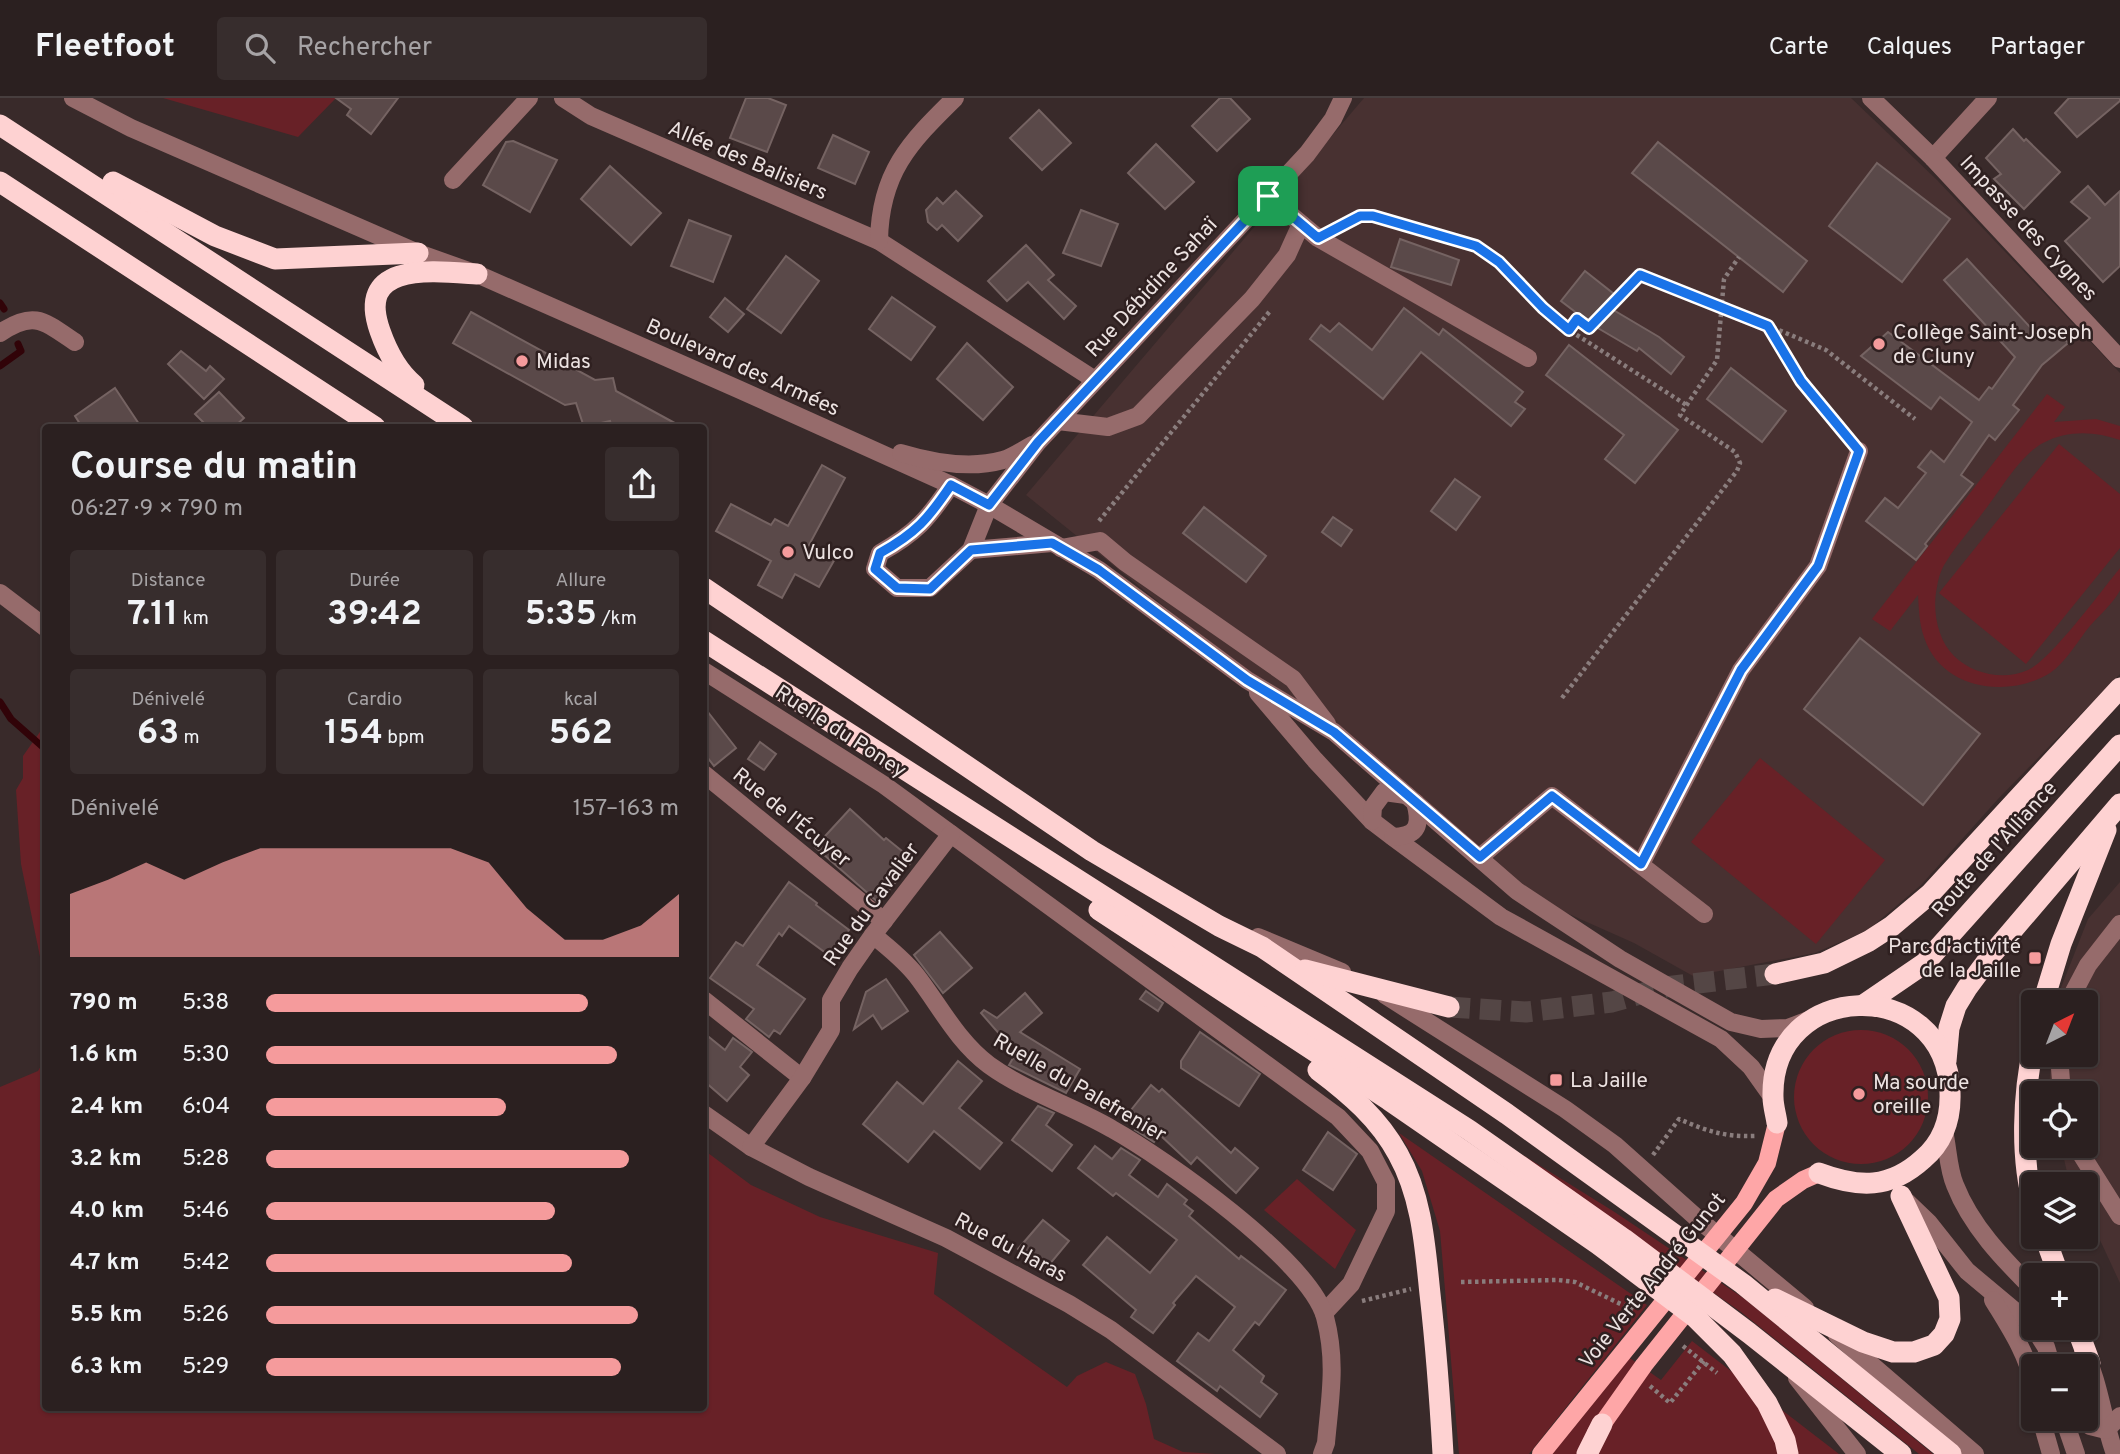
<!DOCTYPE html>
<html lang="fr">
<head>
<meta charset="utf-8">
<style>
	:root { --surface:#2b2020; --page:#372d2d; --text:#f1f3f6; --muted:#a6a3a5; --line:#473e3e; --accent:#f59b9c }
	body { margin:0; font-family:Overpass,sans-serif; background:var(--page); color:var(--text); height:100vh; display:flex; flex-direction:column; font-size:26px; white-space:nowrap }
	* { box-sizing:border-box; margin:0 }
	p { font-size:23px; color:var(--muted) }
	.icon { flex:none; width:38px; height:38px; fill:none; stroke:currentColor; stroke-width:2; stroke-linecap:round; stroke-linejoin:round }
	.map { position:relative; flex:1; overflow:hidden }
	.details { position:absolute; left:42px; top:326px; width:665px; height:987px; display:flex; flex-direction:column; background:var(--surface); border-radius:7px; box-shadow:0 2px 5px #0004,0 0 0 2px var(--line) }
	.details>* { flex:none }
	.needle { width:46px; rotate:42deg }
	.fabs { position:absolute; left:2021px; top:892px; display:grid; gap:14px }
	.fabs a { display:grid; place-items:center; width:77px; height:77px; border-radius:7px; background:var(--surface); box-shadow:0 2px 5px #0004,0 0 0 2px var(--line); font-size:35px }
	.pin { position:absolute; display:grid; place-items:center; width:60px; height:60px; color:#fff; margin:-30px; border-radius:14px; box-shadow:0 4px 10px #0006 }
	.round { display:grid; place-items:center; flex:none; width:74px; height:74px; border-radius:7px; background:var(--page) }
	.head { display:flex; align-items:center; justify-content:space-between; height:119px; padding:0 28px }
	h1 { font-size:38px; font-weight:700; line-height:52px }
	.metrics { display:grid; grid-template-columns:repeat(3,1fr); gap:10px; height:119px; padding:7px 28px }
	.metrics div { display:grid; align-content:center; border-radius:7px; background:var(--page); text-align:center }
	.metrics b { font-size:35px; font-weight:700 }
	.metrics small { font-size:19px; font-weight:400 }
	.metrics p { font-size:19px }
	.chart { height:196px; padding:14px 28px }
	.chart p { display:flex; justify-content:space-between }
	.chart svg { width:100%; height:126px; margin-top:7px; fill:var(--accent); opacity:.7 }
	ul { padding:0 28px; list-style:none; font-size:23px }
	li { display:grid; grid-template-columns:112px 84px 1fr; align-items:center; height:52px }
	li i { height:18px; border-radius:9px; background:var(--accent) }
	header { display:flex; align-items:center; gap:42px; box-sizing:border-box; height:98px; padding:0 35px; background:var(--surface); border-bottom:2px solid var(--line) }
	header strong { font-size:33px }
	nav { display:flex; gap:38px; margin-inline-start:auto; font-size:24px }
	.search { width:490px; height:63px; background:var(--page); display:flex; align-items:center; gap:18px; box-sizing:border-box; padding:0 24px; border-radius:7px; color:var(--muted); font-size:26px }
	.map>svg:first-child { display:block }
</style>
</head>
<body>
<header>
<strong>Fleetfoot</strong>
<div class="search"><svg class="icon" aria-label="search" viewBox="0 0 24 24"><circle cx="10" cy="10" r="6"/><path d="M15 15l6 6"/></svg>Rechercher</div>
<nav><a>Carte</a><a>Calques</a><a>Partager</a></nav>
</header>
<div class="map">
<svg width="2120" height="1356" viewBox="0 0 2120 1356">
	<rect width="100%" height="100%" fill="#392a2a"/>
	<g fill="#483131">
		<path d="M1364,0H1851L1937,82L2120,275V576L1998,701L1921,787L1868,832L1815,855L1693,878L1634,845L1517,793L1026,397Z"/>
		<path d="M2120,784V1185L2086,1112V1087H2074L2067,1074L2061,1048H2086V996H2049L2051,957H2086V905H2055L2088,821Z"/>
	</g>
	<g fill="#682127">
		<path d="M163,0H336L298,39Z"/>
		<path d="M2047,296L2065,309L2054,324L2096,321L2120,328V342C2095,333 2067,332 2043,345C2020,357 2000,393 1984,413C1972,430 1957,446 1946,464C1941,471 1938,481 1937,489C1932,511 1937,541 1954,558C1972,576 2004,583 2028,572C2051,562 2101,493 2120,470C2120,476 2120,486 2120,492C2116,502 2097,520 2089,529C2078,543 2065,565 2050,575C2008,601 1941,592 1924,539C1919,525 1919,511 1918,497L1890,533L1872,521Z"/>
		<path d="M2059,346L2120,396V450L2026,566L1939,495Z"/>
		<path d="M45,630H46L45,883L21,766L16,692L23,680V658L42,631Z"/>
		<path d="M1760,660L1885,762L1816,846L1691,744Z"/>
		<circle cx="1861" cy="999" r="67"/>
		<path d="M45,961L46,1309H704V1052L751,1087L820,1119L938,1155L934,1196L1067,1289L1077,1278L1106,1264L1135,1276L1146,1306L1154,1341L1183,1354L1216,1356H0V989L38,973Z"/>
		<path d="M1399,1035L1647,1207L1529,1356H1459L1440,1133L1422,1073Z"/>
		<path d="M1521,1056L1613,1113L1745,1201L1933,1356H1919L1741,1214L1572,1096Z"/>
		<path d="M1297,1081L1356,1132L1335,1171L1264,1112Z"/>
		<path d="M1692,1243L1839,1356H1541L1624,1256L1661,1282Z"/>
	</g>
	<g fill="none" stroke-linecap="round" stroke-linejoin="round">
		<g stroke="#310308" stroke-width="7">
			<path d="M0,205L4,211"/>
			<path d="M0,268L21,253L18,246"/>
			<path d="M0,604L11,621L45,651"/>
		</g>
	</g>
	<g fill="#5a4949" stroke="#756362" stroke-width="2">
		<path d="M336,0H398L371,36L347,17L351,11Z"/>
		<path d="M746,0H768L786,7L767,54L730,40Z"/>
		<path d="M1220,0H1230L1250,21L1217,53L1192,28Z"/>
		<path d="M2069,0H2120V3L2077,39L2055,15Z"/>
		<path d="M1039,12L1071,45L1042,72L1010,40Z"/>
		<path d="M2013,31L2024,43L2026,41L2060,74L2024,111L1994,81L2001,76L1986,60Z"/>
		<path d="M833,37L869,54L855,86L818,70Z"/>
		<path d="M513,43L557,62L530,114L483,87L506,44Z"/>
		<path d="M1658,44L1807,163L1783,194L1632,75Z"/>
		<path d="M1156,46L1194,84L1165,111L1128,75Z"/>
		<path d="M1877,65L1950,121L1902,184L1829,128Z"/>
		<path d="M610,68L661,115L631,147L581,101Z"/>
		<path d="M2088,88L2105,107L2120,93V168L2103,184L2065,143L2090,120L2071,104Z"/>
		<path d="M956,93L982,118L958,143L942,127L937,132L928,124L926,112L937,100L943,106Z"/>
		<path d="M1081,112L1118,126L1101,168L1063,155Z"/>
		<path d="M689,122L731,138L713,184L671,168Z"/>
		<path d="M1400,141L1459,162L1451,187L1391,169Z"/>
		<path d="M1026,147L1054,177L1048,182L1076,208L1064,221L1028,184L1007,203L988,183Z"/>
		<path d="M786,158L819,183L781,235L747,211Z"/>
		<path d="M1967,161L2042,242L2056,230L2068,245L2042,267L2013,307L2019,312L1995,342L1989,337L1961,377L1973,386L1925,446L1927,448L1916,462L1866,423L1885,400L1898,410L1926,375L1918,369L1931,353L1944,364L1972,324L1940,299L1931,311L1861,258L1888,234L1979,302L1989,289L1992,291L2015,259L1944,182Z"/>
		<path d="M1585,173L1614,196L1605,207L1659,239L1684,259L1671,276L1639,250L1637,253L1591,226L1561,203Z"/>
		<path d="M892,199L935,229L911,262L869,231Z"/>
		<path d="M725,200L744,216L728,234L710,219Z"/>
		<path d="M1404,210L1439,237L1443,231L1523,294L1515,304L1525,311L1511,328L1421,254L1383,301L1310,241L1321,227L1330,234L1339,225L1372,252Z"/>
		<path d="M471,214L595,282L613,280L616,293L682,329H612L610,323L584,329L576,305L565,307L453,245Z"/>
		<path d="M967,245L1013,289L983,322L937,281Z"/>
		<path d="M1569,247L1678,332L1635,385L1605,361L1624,337L1546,277Z"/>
		<path d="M181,253L206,273L210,268L224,281L204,301L168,266Z"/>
		<path d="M1731,270L1786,313L1762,344L1707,301Z"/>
		<path d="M115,290L141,329H82L75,318Z"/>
		<path d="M219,294L244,320L234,329H208L195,316Z"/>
		<path d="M822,367L845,380L809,447L835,461L819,489L795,476L782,500L758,487L771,463L716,433L731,406L771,427L775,421L788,428Z"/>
		<path d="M1455,381L1480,399L1456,432L1431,413Z"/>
		<path d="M1204,409L1266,458L1246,484L1183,435Z"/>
		<path d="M1333,419L1352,432L1341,448L1322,434Z"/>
		<path d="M1860,540L1980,636L1923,707L1804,611Z"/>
		<path d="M704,609L736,650L714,668L704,655Z"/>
		<path d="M760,644L776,656L764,672L748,661Z"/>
		<path d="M850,711L884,742L886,740L913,762L879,805L815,749Z"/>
		<path d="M789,784L817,805L816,807L849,832L830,858L789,828L782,838L779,835L757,867L805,901L780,936L774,932L769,939L746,921L754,911L710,880L736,844L743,848Z"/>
		<path d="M940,834L972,870L943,895L914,857Z"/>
		<path d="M886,881L908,913L882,931L873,917L854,931L866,894Z"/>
		<path d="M1146,893L1163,905L1158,913L1140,901Z"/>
		<path d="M1025,895L1042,915L1020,934L1080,971L1066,995L1009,967L1016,955L981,915L984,912L997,920Z"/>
		<path d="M1200,934L1260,976L1239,1008L1181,970V963Z"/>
		<path d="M704,935L725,952L733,940L752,954L740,969L749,977L727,1003L704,983Z"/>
		<path d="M958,963L982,983L959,1010L1002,1045L980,1071L934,1033L908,1064L863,1026L897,984L923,1006Z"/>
		<path d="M1151,987L1159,994L1162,991L1231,1055L1235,1050L1258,1070L1236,1095L1197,1059L1191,1066L1160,1037L1154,1044L1135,1032L1139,1027L1127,1017Z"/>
		<path d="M1038,1008L1054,1015L1046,1027L1072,1047L1052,1073L1012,1042Z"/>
		<path d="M1328,1034L1357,1056L1333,1092L1303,1072Z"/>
		<path d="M1095,1048L1112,1061L1121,1050L1140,1062L1129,1077L1158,1099L1167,1086L1187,1102L1184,1106L1193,1113L1189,1118L1239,1161L1241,1158L1286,1192L1259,1227L1255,1224L1233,1252L1264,1278L1261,1284L1277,1296L1260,1319L1220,1288L1217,1293L1177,1263L1198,1235L1209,1243L1235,1209L1196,1178L1173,1205L1175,1207L1153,1235L1131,1219L1136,1212L1083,1167L1107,1139L1150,1175L1177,1142L1116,1095L1113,1098L1078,1070Z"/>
		<path d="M1043,1122L1069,1143L1044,1173L1018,1151Z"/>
	</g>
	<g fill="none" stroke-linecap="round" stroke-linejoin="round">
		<path stroke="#544645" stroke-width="21" stroke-dasharray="21 10" stroke-linecap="butt" d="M1449,909L1526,914L1612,904L1665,889L1775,876"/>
		<g stroke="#8a7d7d" stroke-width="4.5" stroke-dasharray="3.5 3.5" stroke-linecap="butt">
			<path d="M1337,128L1360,118H1373L1476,148L1499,165L1543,210L1569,232L1688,308"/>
			<path d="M1769,229L1801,283L1847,338"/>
			<path d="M1569,232L1577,221L1589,230L1640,177L1722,208L1826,252L1915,321"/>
			<path d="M1099,423L1270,213"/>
			<path d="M1562,600L1737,373L1740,365L1735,354L1680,317L1717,262L1724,181L1739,159"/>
			<path d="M1653,1057L1679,1021C1707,1033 1724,1039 1755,1038"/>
			<path d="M1461,1184L1558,1182L1575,1184L1633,1212"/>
			<path d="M1362,1203L1411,1191"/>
			<path d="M1683,1248L1717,1275"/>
			<path d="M1650,1288L1670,1305L1704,1263"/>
		</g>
		<g stroke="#966b6b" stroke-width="18">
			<path d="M73,0L131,30L418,155L477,176L738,291L951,387L989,407L1099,472L1247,582L1334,634L1517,793L1620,861L1731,924L1761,931L1788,930L1809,922"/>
			<path d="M563,0L591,18L879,143L1095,282"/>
			<path d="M1871,0L1933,60L1988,0"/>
			<path d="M1933,60L2120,261"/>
			<path d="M453,82L529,0"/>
			<path d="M1268,98L1318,140L1528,260"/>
			<path d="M879,143C880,75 909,45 955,0"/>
			<path d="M0,235C34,212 44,223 75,244"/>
			<path d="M1058,323L1108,329L1138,318L1252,201L1287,157L1301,126"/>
			<path d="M901,355C931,364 971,371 1003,362C1013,359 1023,352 1032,347"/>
			<path d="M951,387C928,421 916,435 880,455L875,471L897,490H930L971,452L989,407L1038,344L1307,56L1333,21L1343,0"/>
			<path d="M1061,450L1100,443L1125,464L1293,581L1327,626"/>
			<path d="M971,452L1052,445"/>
			<path d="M0,495L46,530"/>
			<path d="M704,573L884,687L1338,1019L1370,1053L1386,1084V1113L1351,1186L1324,1215"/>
			<path d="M1258,595L1315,662L1372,723L1393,739L1501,819L1721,941L1751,969L1773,1000"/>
			<path d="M704,676L884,823"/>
			<path d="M1372,723L1373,709L1384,694L1406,697"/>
			<path d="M1393,739C1419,738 1421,726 1415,704"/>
			<path d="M1480,759L1552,698L1704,816"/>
			<path d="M1641,766L1741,572L1818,468L1859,353"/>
			<path d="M873,837C888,849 904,862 916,877C940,908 957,943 989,967C1026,994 1073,1008 1112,1031C1164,1060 1309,1162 1325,1219C1337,1264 1330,1300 1326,1345L1322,1356"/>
			<path d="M1258,839L1342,874"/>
			<path d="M1385,897L1565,1011L1615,1047L1698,1121L1805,1210"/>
			<path d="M704,902L802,980"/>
			<path d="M2068,905L2088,867L2120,826"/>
			<path d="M2059,957L2062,996"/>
			<path d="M704,1016L751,1049L809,1079L946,1140L1069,1206L1111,1232L1277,1356"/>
			<path d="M1944,1033C1948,1050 1948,1071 1955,1087C1971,1128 2003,1161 2034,1192"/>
			<path d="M2076,1048L2120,1118"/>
			<path d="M751,1049L802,980L831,932V902L850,870L873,837L951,736"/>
			<path d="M1905,1102L1929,1125L1967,1173L2034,1229"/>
			<path d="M1993,1202C2010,1230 2027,1255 2034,1288"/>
			<path d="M2034,1230L2046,1249L2052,1269"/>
			<path d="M1837,1237L1975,1356"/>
			<path d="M2083,1253C2099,1280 2103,1324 2115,1356"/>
			<path d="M1797,1280L1857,1356"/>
			<path d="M2041,1321L2051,1356"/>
			<path d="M2064,1321L2076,1356"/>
			<path d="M2079,1321L2090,1328L2106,1332L2120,1318"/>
		</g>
		<g stroke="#fea6a7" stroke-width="18">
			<path d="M1596,1335L1644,1267L1776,1101L1803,1082L1819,1075"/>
			<path d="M1541,1356L1744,1105L1767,1065L1777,1025"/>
		</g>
		<g stroke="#fed2d2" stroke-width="21">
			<path d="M0,27L463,329"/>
			<path d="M0,84L375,329"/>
			<path d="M113,84L215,138L275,161L418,155"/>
			<path d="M414,287C397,273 387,253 380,233C355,163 433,173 477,176"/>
			<path d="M704,490L1092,753L1219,828L1262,849L1507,1016L1743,1186L1951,1356"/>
			<path d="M704,543L1469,1032L1624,1141L1749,1235L1901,1356"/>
			<path d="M1099,812L1389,1002L1598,1146L1695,1219L1732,1256L1767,1305L1785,1342L1788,1356"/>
			<path d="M1305,872L1449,909"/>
			<path d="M1775,876L1824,865L1869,843L1892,828L1930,796L2120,590"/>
			<path d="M2043,905L2061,846L2106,732"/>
			<path d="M1865,906L1925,865L2120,647"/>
			<path d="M2034,946C2023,995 2020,1060 2034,1108"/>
			<path d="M1946,963L1949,930L1956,908L1967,890L1993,855L2120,706"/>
			<path d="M1318,972C1350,996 1379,1021 1398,1056C1422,1099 1425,1148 1430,1196C1436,1249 1440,1303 1443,1356"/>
			<path d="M1777,1025C1776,1017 1773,1008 1773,999C1770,881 1946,875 1950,994C1951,1020 1943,1044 1923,1061C1890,1091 1859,1090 1819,1075"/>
			<path d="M2045,1139L2059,1178"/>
			<path d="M1775,1201L1863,1244L1893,1254H1914L1934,1247L1944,1236L1950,1221L1949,1200L1901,1098"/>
			<path d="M2077,1230L2090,1265"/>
			<path d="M1587,1356L1602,1326"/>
		</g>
	</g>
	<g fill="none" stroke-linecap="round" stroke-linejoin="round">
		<g stroke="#fff" stroke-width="14">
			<path id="route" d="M1268,98L1318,140L1360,118H1373L1476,148L1499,164L1543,210L1569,232L1577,221L1589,230L1640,177L1768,228L1801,283L1859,353L1818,468L1741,572L1641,766L1552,698L1480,759L1334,634L1247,582L1099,472L1052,445L971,452L930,491L897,490L875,471L880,455C916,435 928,421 951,387L989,407L1038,344Z"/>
		</g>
		<use href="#route" stroke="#1a73e8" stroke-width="9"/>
	</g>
	<g fill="#f59b9c" stroke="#2f2020" stroke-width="2.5">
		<circle cx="1879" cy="246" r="7"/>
		<circle cx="522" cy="263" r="7"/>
		<circle cx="788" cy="454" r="7"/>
		<rect x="2028" y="853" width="14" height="14" rx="3.5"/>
		<rect x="1549" y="975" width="14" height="14" rx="3.5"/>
		<circle cx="1859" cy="996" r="7"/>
	</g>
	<g text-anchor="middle" stroke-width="5" stroke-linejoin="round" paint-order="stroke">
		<g font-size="21" fill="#ece2e1" stroke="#2f2020">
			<text transform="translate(748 62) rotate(23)" y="7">Allée des Balisiers</text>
			<text transform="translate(2029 130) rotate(47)" y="7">Impasse des Cygnes</text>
			<text transform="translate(1151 189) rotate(-47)" y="7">Rue Débidine Sahaï</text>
			<text transform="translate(743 269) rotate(24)" y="7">Boulevard des Armées</text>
			<text transform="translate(841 633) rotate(33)" y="7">Ruelle du Poney</text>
			<text transform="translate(792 719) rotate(39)" y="7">Rue de l'Écuyer</text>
			<text transform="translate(1994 751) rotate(-48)" y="7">Route de l'Alliance</text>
			<text transform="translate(871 806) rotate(-54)" y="7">Rue du Cavalier</text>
			<text transform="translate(1080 989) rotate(30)" y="7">Ruelle du Palefrenier</text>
			<text transform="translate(1011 1149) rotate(28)" y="7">Rue du Haras</text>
			<text transform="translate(1652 1182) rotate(-51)" y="7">Voie Verte André Gunot</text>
		</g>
		<g font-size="21" fill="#ece2e1" stroke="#2f2020" text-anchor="start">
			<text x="1893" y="241">Collège Saint-Joseph<tspan x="1893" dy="24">de Cluny</tspan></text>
			<text x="536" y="270">Midas</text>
			<text x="802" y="461">Vulco</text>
			<text x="2021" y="855" text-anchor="end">Parc d'activité<tspan x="2021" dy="24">de la Jaille</tspan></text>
			<text x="1570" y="989">La Jaille</text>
			<text x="1873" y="991">Ma sourde<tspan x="1873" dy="24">oreille</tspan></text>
		</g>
	</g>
</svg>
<div class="fabs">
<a><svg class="needle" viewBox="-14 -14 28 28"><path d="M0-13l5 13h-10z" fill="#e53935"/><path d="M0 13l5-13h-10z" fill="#a6a3a5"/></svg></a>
<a><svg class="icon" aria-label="locate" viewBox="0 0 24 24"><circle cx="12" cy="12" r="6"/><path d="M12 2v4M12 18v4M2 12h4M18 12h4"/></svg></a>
<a><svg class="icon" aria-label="layers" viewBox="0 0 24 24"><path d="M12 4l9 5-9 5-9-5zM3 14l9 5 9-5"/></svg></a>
<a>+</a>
<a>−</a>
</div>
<div class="pin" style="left:1268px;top:98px;background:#1e9e55"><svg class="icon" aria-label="arrive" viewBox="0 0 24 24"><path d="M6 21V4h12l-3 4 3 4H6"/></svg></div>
<section class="details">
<div class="head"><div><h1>Course du matin</h1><p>06:27 · 9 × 790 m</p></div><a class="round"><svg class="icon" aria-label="share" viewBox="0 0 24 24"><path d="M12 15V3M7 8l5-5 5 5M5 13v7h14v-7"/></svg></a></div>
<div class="metrics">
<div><p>Distance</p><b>7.11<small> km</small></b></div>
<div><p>Durée</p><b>39:42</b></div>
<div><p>Allure</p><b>5:35<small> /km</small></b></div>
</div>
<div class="metrics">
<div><p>Dénivelé</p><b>63<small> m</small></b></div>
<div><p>Cardio</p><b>154<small> bpm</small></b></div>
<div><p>kcal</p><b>562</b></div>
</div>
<div class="chart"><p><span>Dénivelé</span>157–163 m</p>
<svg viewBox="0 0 160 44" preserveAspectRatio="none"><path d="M0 44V22L10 17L20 11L30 17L40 11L50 6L60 6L70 6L80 6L90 6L100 6L110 11L120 27L130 38L140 38L150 33L160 22V44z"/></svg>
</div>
<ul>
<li><b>790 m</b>5:38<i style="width:78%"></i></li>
<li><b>1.6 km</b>5:30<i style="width:85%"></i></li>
<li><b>2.4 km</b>6:04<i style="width:58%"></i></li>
<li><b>3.2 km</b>5:28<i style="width:88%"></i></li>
<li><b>4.0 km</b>5:46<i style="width:70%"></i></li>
<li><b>4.7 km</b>5:42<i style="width:74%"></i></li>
<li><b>5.5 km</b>5:26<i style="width:90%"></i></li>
<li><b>6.3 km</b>5:29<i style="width:86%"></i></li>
</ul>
</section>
</div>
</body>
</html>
